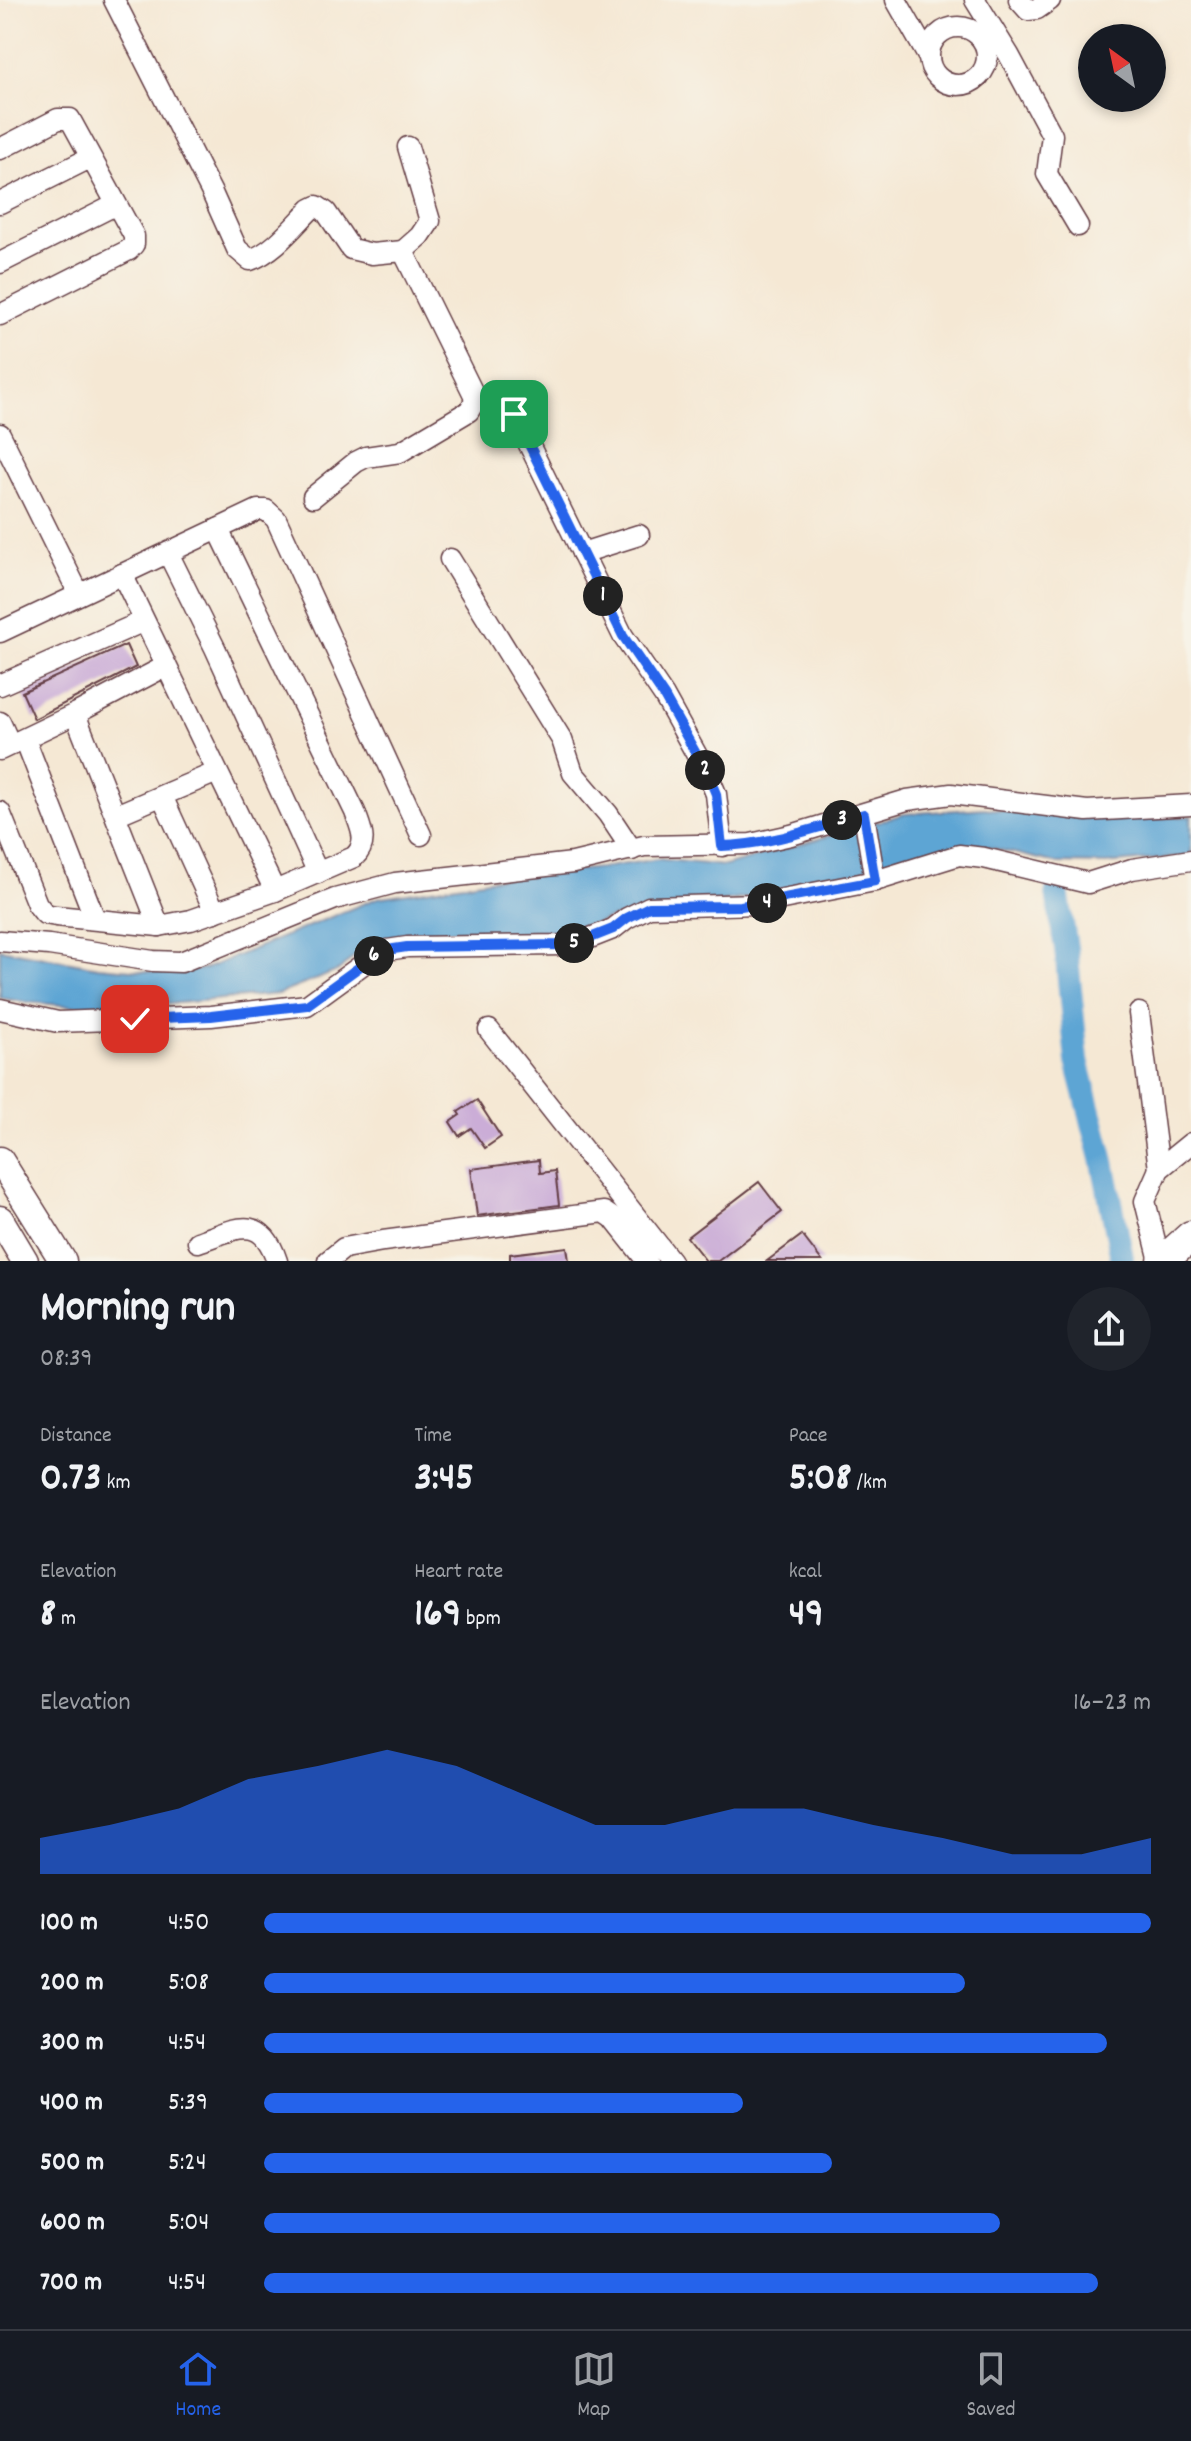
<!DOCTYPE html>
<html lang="en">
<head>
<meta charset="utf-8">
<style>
	:root { --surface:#171b24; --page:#20242c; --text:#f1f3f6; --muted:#9ea1a6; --line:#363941; --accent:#2563eb }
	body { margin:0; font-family:Dekko,sans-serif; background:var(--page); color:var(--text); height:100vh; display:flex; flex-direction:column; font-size:30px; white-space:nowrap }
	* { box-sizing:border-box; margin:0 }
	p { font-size:26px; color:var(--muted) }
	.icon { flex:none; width:44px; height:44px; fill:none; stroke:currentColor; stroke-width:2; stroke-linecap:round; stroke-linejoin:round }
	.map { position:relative; height:1261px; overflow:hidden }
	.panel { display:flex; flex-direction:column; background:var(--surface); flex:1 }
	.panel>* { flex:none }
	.needle { width:52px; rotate:327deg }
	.tools { position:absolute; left:1078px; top:24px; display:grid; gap:16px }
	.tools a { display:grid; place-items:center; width:88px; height:88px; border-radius:50%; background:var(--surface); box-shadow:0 4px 12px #0003; font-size:40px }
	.pin { position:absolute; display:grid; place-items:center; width:68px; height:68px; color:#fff; margin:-34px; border-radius:16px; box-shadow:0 4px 12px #0006 }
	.km { position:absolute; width:40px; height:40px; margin:-20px; border-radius:50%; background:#222; color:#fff; font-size:22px; line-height:40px; text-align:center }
	.round { display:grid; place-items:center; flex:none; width:84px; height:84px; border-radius:42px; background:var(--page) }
	.summary { display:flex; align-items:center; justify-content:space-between; height:136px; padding:0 40px }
	h1 { font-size:44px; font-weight:700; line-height:60px }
	.stats { display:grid; grid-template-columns:repeat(3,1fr); gap:12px; height:136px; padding:8px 40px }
	.stats div { display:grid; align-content:center }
	.stats b { font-size:40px; font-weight:700 }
	.stats small { font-size:22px; font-weight:400 }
	.stats p { font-size:22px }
	.chart { height:224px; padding:16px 40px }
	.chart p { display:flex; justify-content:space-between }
	.chart svg { width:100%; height:144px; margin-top:8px; fill:var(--accent); opacity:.7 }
	ul { padding:0 40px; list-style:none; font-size:26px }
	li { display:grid; grid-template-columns:128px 96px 1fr; align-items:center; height:60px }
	li i { height:20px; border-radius:10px; background:var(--accent) }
	.tabs { display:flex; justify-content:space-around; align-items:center; height:112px; border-top:2px solid var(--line); background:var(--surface); font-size:22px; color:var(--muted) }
	.tabs a { display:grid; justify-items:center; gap:4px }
	.tabs .selected { color:var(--accent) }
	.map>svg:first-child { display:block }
</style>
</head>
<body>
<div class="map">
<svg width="1191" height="1261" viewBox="0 0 1191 1261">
	<rect width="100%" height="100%" fill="#f7f3e8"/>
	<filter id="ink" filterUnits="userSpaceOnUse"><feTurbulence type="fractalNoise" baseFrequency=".0125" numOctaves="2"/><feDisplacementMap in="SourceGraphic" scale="16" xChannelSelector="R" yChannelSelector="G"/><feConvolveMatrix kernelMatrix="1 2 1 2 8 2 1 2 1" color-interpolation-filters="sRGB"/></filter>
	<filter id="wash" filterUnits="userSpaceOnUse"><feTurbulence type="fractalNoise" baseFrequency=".006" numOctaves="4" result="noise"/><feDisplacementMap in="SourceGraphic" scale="32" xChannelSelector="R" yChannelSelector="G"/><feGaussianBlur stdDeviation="1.8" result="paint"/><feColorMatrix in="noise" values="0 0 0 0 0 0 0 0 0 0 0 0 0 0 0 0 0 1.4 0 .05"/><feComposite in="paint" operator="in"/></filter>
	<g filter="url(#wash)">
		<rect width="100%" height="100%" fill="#f5e8d4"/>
		<path fill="#5da5d4" stroke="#546280" stroke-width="2" d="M984,808C1053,816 1121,822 1191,816V856L1106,864L1056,863L975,844L767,895L611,918L556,938L372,939L340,970L279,994L112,1009L24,1002L0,998V949L98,967L167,973L205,969L377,898L506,877L601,868L658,859L725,866L904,814Z"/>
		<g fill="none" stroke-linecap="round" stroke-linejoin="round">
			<path stroke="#5da5d4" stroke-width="24" d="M1057,892L1066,948L1077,1061L1103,1162L1122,1258"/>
		</g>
		<g id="blocks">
			<g fill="#cbadd7">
				<path d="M126,645L136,667L34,719L22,692Z"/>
				<path d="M477,1100L501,1137L485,1148L471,1128L459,1136L450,1122L460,1115L458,1112Z"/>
				<path d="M539,1160L540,1173L555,1171L559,1205L477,1216L471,1169Z"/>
				<path d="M759,1182L782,1212L718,1261H706L687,1237Z"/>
				<path d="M802,1235L822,1261H767Z"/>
				<path d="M567,1247L569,1261H510V1254Z"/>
			</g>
		</g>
	</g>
	<g filter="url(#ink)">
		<use href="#blocks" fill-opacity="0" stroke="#643d44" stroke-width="2"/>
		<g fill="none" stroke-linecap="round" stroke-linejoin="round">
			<g stroke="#643d44" stroke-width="23">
				<g id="minor">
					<path d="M114,0L212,193L237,249L250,260C274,252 294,226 311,209L317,206L326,212L351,249L372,254L403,251L476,399L507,408L514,414L623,636L664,696L709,777L716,794L722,846"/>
					<path d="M896,0L929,58"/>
					<path d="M975,0L1009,55L1052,135L1047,174L1078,226"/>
					<path d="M1019,0L1028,10L1037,9L1050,0"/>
					<circle cx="958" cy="56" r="29"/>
					<path d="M0,149L58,119H70L134,236V244L129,250L0,315"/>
					<path d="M0,203L90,158"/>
					<path d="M403,251L420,236L430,221L408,147"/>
					<path d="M0,263L115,205"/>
					<path d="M0,434L79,594"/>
					<path d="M313,497L356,462L366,457L400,452L469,411L476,399"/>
					<path d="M168,553L215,648L318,873"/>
					<path d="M582,553L639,535"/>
					<path d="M450,559L562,740L573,773L608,814L632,850"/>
					<path d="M122,574L275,891"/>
					<path d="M0,632L258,510H266L276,519L421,835"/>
					<path d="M0,685L144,621"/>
					<path d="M75,714L159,926"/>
					<path d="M0,722L10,744"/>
					<path d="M25,739L95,919"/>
					<path d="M0,750L75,714L166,666"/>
					<path d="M162,796L215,912"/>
					<path d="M0,812L37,904L45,914L56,916L159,926L191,920L275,891L354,857C369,843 361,829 355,812L218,529"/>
					<path d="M864,814L875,881"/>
					<path d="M116,815L217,772"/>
					<path d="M0,941L49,945L153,961L181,962L335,899L395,883L573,863L644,846L751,844L791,835L907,800L951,794L1087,811L1191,805"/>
					<path d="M0,1009L58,1022L211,1016L307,1005L373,957L387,950L407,947L566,945L580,942L613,929L627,918L649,907L757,904L875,881L959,855L984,858L1088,883L1132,869L1191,860"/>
					<path d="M1139,1013L1159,1169"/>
					<path d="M489,1030L671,1261"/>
					<path d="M198,1242C236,1229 261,1212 277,1261"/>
					<path d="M328,1261L344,1248L383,1241L604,1212L613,1218L647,1261"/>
					<path d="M1160,1261L1145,1201L1159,1169L1191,1143"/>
				</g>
			</g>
			<g stroke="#643d44" stroke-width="29">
				<g id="major">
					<path d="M0,1160L63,1261"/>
					<path d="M0,1219L25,1261"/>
				</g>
			</g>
			<g stroke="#643d44" stroke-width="33">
				<path id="highway" d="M1163,1261L1191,1236"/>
			</g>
			<use href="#minor" stroke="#fff" stroke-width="20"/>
			<use href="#major" stroke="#fff" stroke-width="26"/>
			<use href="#highway" stroke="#fff" stroke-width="30"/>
		</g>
	</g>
	<g fill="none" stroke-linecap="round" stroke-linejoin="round" filter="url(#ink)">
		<g stroke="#fff" stroke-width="16">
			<path id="route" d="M135,1019L211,1016L307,1005L373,957L387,950L407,947L566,945L580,942L613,929L627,918L649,907L741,906L875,881L864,814C818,827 770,845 722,846L716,794L709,777L664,696L623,636L514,414"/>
		</g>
		<use href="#route" stroke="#2563eb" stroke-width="10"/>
	</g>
</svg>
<div class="tools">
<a><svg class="needle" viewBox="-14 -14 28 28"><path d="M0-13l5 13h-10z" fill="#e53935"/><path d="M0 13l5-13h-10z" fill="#9ea1a6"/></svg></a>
</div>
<div class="pin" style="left:514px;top:414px;background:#1e9e55"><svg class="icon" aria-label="arrive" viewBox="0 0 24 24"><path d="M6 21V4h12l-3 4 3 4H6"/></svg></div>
<div class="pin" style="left:135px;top:1019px;background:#d93025"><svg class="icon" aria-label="check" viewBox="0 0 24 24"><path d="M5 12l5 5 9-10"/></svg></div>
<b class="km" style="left:603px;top:596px">1</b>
<b class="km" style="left:705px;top:770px">2</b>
<b class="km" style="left:842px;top:820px">3</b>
<b class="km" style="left:767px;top:903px">4</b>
<b class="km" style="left:574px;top:943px">5</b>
<b class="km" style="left:374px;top:956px">6</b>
</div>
<section class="panel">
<div class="summary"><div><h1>Morning run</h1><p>08:39</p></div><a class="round"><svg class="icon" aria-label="share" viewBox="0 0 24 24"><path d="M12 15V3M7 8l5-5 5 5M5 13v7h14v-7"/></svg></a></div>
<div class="stats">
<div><p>Distance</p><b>0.73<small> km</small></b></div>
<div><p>Time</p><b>3:45</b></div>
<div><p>Pace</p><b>5:08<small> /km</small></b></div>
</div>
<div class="stats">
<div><p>Elevation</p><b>8<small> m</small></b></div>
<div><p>Heart rate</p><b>169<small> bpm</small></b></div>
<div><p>kcal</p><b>49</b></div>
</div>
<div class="chart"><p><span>Elevation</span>16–23 m</p>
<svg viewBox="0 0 160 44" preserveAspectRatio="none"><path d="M0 44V33L10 29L20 24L30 15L40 11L50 6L60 11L70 20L80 29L90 29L100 24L110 24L120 29L130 33L140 38L150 38L160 33V44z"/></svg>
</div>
<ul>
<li><b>100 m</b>4:50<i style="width:100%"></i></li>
<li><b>200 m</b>5:08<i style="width:79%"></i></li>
<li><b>300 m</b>4:54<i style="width:95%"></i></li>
<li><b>400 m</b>5:39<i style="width:54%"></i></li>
<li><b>500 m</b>5:24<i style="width:64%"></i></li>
<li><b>600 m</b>5:04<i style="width:83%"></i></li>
<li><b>700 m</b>4:54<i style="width:94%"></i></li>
</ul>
</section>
<nav class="tabs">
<a class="selected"><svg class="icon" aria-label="home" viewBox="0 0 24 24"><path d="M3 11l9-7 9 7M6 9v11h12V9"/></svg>Home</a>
<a><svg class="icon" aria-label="map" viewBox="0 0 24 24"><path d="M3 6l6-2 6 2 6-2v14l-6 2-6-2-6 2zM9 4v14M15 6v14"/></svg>Map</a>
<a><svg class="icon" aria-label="saved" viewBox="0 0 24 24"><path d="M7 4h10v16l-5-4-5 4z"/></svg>Saved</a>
</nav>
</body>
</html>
